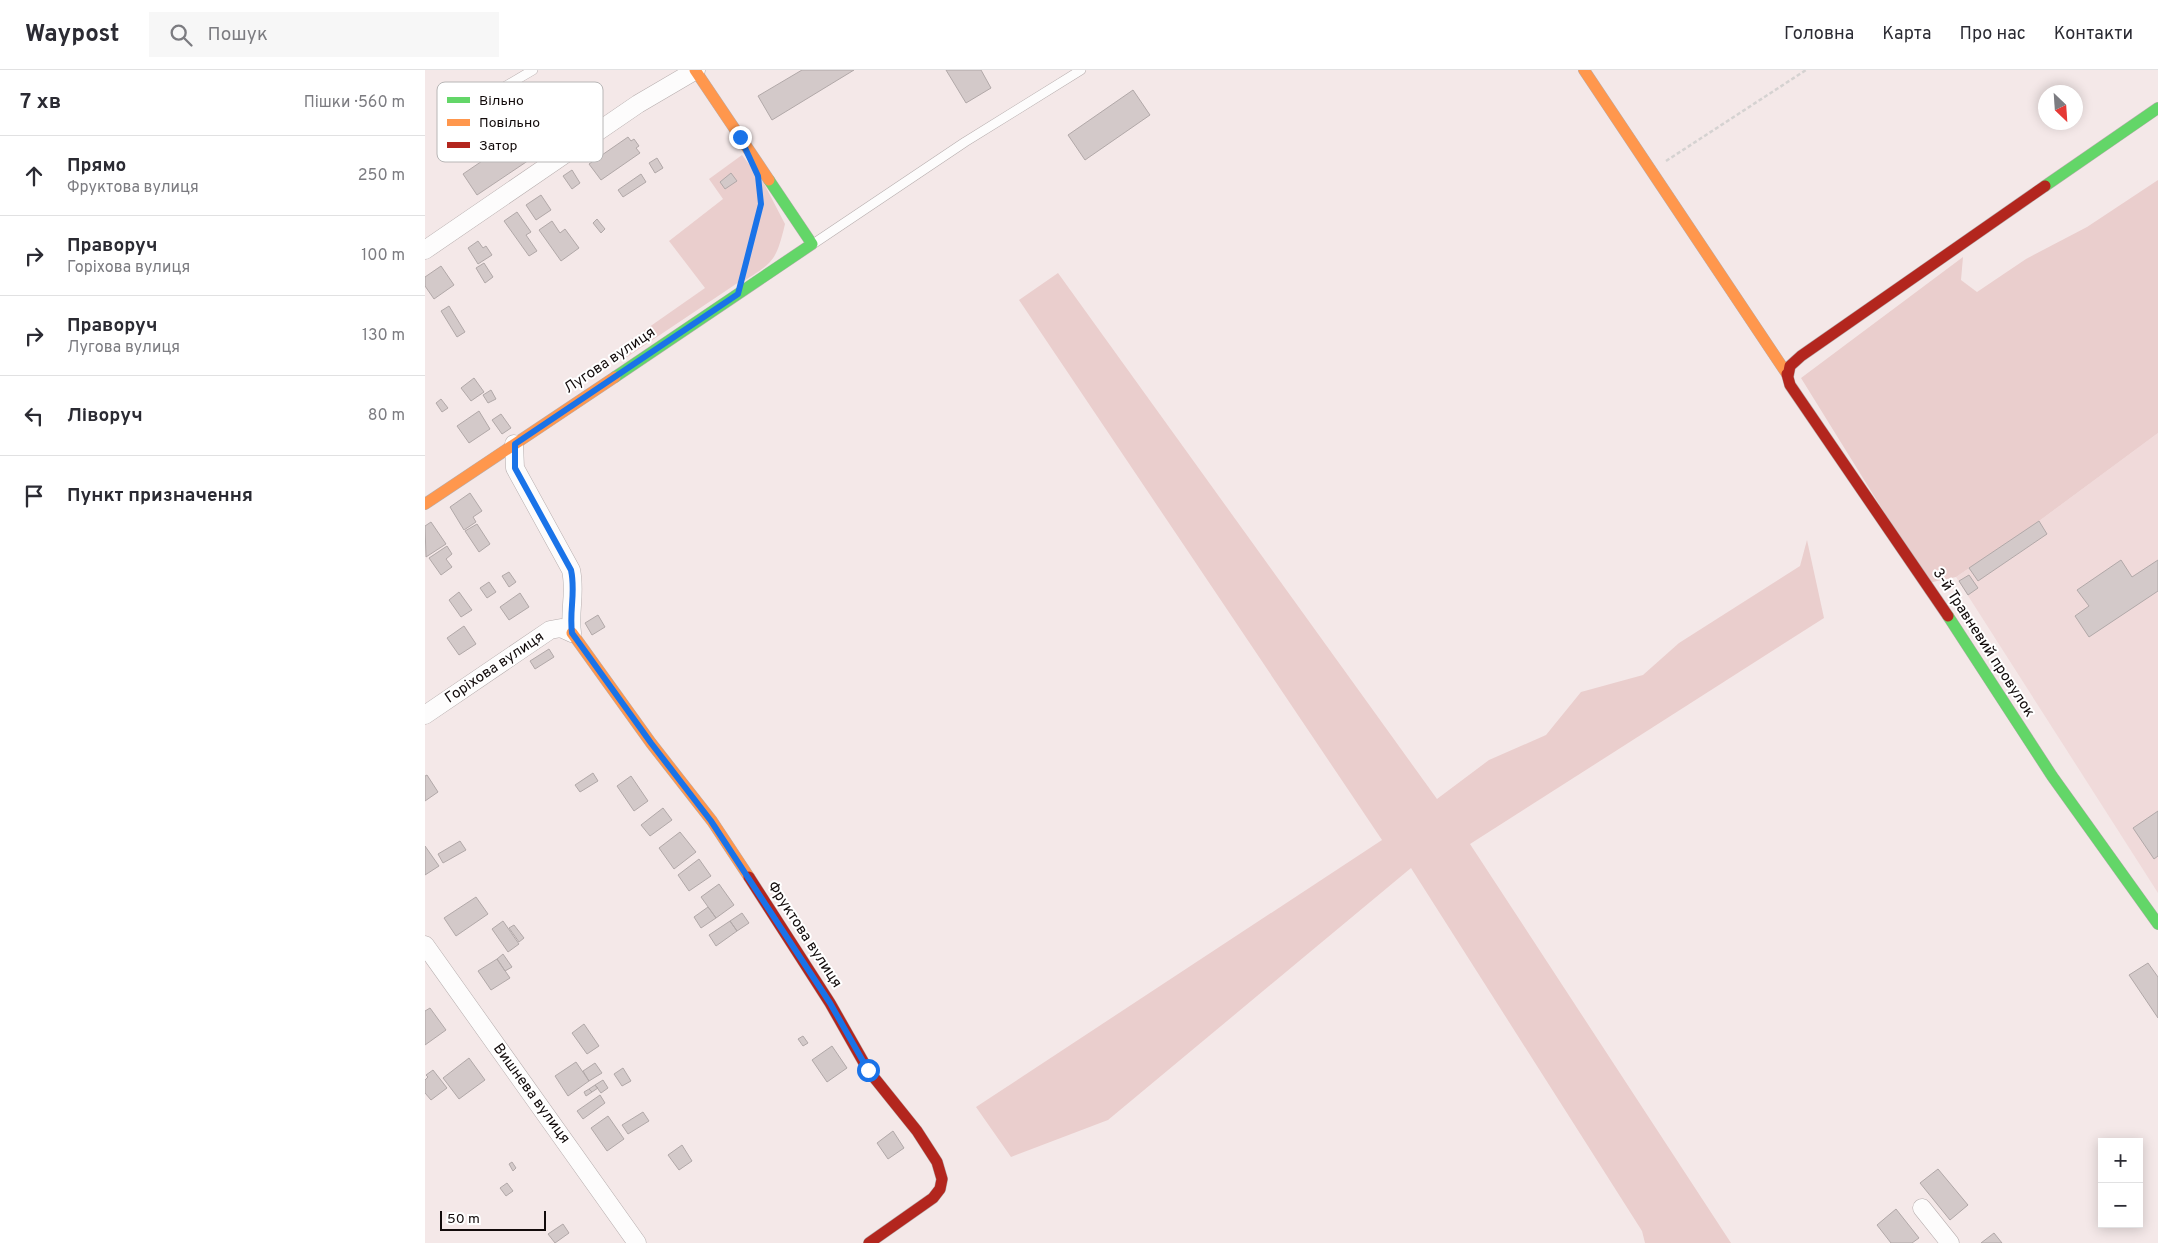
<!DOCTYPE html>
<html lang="uk">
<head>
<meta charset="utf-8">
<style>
  body { margin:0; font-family:Overpass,sans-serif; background:#f7f7f7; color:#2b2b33 }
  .controls { position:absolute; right:15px; bottom:15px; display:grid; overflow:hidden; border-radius:0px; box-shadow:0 2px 12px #0003 }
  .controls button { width:45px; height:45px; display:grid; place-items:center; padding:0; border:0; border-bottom:1px solid #e1e1e2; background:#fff; color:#2b2b33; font:25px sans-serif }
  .compass { position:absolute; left:1613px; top:15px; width:45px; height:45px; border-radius:50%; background:#fff; box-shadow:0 2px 12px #0003; rotate:155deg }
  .scale { position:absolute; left:15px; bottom:12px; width:106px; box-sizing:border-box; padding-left:5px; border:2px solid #120b0b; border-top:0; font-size:14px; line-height:18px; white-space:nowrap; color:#120b0b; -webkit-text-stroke:4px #fff; paint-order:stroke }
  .stop { position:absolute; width:15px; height:15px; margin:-11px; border:4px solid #1a73e8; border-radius:50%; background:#fff }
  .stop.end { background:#1a73e8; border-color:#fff; box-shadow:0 1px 5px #0008 }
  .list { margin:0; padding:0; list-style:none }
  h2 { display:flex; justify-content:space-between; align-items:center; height:65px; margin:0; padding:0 20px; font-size:21px }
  h2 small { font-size:16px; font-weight:400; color:#7c7c81 }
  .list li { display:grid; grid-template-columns:32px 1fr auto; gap:15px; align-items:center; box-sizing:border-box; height:80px; padding:0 20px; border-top:1px solid #e1e1e2 }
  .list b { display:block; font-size:19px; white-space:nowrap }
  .list p { margin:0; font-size:16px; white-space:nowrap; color:#7c7c81 }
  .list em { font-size:16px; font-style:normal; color:#7c7c81 }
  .icon { flex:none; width:28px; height:28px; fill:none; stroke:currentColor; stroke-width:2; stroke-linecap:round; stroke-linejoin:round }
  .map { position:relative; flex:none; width:1733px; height:1173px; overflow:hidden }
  header { display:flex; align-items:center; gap:30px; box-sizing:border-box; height:70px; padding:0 25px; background:#fff; border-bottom:1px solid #e1e1e2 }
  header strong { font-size:24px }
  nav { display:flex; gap:28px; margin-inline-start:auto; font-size:18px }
  .search { width:350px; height:45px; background:#f7f7f7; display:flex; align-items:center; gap:12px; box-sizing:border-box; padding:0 18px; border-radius:0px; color:#7c7c81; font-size:19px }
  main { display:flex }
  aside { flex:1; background:#fff }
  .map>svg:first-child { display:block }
  .built { fill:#f0dada }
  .green { fill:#eacecd }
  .building { fill:#d3c9c9; stroke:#b1a8a8 }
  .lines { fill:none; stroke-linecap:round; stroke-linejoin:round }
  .lane-casing { stroke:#b6adad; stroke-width:10 }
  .street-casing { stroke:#b6adad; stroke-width:19 }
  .fast-casing { stroke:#b6adad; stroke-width:12 }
  .slow-casing { stroke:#b6adad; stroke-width:12 }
  .jam-casing { stroke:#b6adad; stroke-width:12 }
  .path { stroke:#d5d2d1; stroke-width:2.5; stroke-dasharray:4 2.5; stroke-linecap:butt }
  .lane { stroke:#fdfcfc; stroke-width:9 }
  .street { stroke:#fdfcfc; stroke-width:18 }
  .fast { stroke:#63d668; stroke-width:11 }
  .slow { stroke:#ff974d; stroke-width:11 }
  .jam { stroke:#b3261e; stroke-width:11 }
  .route { stroke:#1a73e8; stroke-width:6 }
  .labels { text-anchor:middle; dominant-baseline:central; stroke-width:4; stroke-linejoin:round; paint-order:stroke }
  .street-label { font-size:15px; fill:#120b0b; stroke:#fff }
  .key { fill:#fff; stroke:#b8b6b6; stroke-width:1 }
  .key-label { font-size:14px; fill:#120b0b }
</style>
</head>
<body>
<header>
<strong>Waypost</strong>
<div class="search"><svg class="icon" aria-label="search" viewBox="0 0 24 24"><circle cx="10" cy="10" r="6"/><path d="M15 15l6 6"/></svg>Пошук</div>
<nav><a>Головна</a><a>Карта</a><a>Про нас</a><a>Контакти</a></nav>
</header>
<main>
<aside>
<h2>7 хв<small>Пішки · 560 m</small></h2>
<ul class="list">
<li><svg class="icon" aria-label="ahead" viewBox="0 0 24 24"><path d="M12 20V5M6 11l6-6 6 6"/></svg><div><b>Прямо</b><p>Фруктова вулиця</p></div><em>250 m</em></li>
<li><svg class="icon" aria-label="right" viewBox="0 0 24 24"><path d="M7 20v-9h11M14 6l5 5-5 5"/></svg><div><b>Праворуч</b><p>Горіхова вулиця</p></div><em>100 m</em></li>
<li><svg class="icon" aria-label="right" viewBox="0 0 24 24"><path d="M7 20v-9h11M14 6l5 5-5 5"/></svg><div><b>Праворуч</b><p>Лугова вулиця</p></div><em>130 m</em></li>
<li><svg class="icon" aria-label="left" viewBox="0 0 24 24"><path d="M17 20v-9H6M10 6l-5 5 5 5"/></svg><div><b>Ліворуч</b></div><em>80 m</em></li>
<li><svg class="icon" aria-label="arrive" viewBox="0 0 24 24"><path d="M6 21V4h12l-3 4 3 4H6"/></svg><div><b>Пункт призначення</b></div></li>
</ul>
</aside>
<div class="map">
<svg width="1733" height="1173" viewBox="0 0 1733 1173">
  <rect width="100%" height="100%" fill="#f4e8e8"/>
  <path class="built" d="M1733 363V823L1531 507 1614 451Z"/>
  <path class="green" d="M317 85 333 106 336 134 314 212 202 287 197 276 280 218 244 171 298 129 284 109Z
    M335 106 360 154C351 191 349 192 317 212L338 135Z
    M1733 110V363L1614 451 1531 507 1503 513 1376 308 1538 187 1536 210 1552 222 1601 189 1662 157Z
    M633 203 1012 729 1064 690 1121 665 1156 622 1218 605 1254 573 1375 496 1382 470 1399 548 1045 774 1306 1173H1220L1217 1161 986 798 683 1050 586 1087 551 1037 957 770 594 230Z"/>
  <path class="building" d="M377 0H429L347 50 333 26Z
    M521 0H556L566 18 541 33Z
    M708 20 725 45 660 90 643 65Z
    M107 57 122 78 52 125 38 104Z
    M203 67 206 71 209 69 214 76 211 78 215 83 176 110 164 94Z
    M232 88 238 98 230 103 224 93Z
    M147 100 155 113 147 119 138 106Z
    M306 103 312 111 300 119 295 112Z
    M216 104 221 112 198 127 193 120Z
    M116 125 126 140 111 150 101 135Z
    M92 142 106 162 101 165 112 181 104 186 79 151Z
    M172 149 180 159 176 163 168 153Z
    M127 151 135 163 140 159 154 178 136 191 114 160Z
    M53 171 58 178 61 176 67 185 53 194 43 178Z
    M59 193 68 207 60 213 51 198Z
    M16 196 29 215 9 229 0 216V207Z
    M24 236 40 262 32 267 16 241Z
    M49 308 59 322 46 331 36 318Z
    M66 320 71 329 63 333 58 325Z
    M16 329 23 338 17 342 11 333Z
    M54 341 65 359 44 373 32 356Z
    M76 344 86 358 77 364 67 350Z
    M45 423 57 441 48 447 51 452 39 460 25 437Z
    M1614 451 1622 464 1553 511 1544 498Z
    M6 452 21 474 1 487 0 456Z
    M52 454 65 474 54 482 40 461Z
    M22 476 27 484 21 489 27 497 16 505 4 488Z
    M1696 490 1707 507 1733 490V521L1664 567 1650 546 1664 536 1652 520Z
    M84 502 91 512 84 517 77 506Z
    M1544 505 1553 518 1543 525 1534 511Z
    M64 512 71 522 62 528 55 518Z
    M34 522 47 540 36 547 24 530Z
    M95 523 104 537 84 550 75 537Z
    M173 545 180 557 167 565 160 553Z
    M39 556 51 574 34 585 22 568Z
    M124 579 129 587 110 599 105 591Z
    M168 703 173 711 155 722 150 715Z
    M2 705 13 722 0 731V706Z
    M206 706 223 731 209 741 192 716Z
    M238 738 247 750 225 766 216 755Z
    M1733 741V786L1729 789 1708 758Z
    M255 762 271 782 249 799 234 778Z
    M35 771 41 780 18 793 13 784Z
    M0 776 14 796 0 805Z
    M274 789 286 806 264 821 253 805Z
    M294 814 309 835 291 848 276 827Z
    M51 827 63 844 31 866 19 848Z
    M283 837 291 848 276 858 269 847Z
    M317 843 324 853 312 861 305 851Z
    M78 851 94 874 83 882 67 859Z
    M305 851 312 861 291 876 284 865Z
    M89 855 99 868 94 872 84 858Z
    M78 884 87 897 80 901 72 889Z
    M72 889 85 908 66 920 53 901Z
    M1723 893 1733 907V948L1704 905Z
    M5 938 21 960 0 975V941Z
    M159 954 174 976 162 984 147 963Z
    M378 966 383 973 378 976 373 969Z
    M407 976 422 998 402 1012 387 990Z
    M44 988 60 1010 34 1029 18 1008Z
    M151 992 164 1011 143 1026 130 1006Z
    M170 993 177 1003 164 1011 158 1001Z
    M198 998 206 1011 197 1016 189 1004Z
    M8 1000 22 1018 6 1030 0 1023V1010L3 1007 1 1005Z
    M178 1010 183 1018 176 1023 170 1015Z
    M170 1015 173 1018 167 1022 164 1019Z
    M164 1019 167 1022 161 1026 159 1022Z
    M175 1025 180 1033 158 1049 152 1041Z
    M218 1042 224 1051 203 1064 197 1055Z
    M183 1046 199 1069 182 1081 166 1058Z
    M468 1061 479 1078 463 1089 452 1073Z
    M257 1075 267 1091 254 1100 243 1085Z
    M87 1092 91 1098 88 1101 84 1094Z
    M1513 1099 1543 1135 1525 1150 1495 1113Z
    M82 1113 88 1121 81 1126 75 1118Z
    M1471 1139 1494 1168 1487 1173H1466L1452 1155Z
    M138 1154 144 1163 130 1173 123 1164Z
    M1569 1163 1577 1173H1556Z"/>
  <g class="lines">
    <defs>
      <path id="lane" d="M57 30 108 0
        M388 174 540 72 656 0"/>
      <path id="street" d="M0 180 213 34 271 0
        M0 645 125 560 136 558 147 563C144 540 151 523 146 500L90 398 89 374
        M0 875 212 1173
        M1497 1138 1525 1173"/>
      <path id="fast" d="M1620 116 1733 38
        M190 307 387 174 344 110
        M1523 546 1627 706 1733 854"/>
      <path id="slow" d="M270 0 344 110
        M1159 0 1362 304
        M0 434 190 307
        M147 563 226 673 287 751 324 807"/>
      <path id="jam" d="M1362 304 1365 315 1523 546
        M1363 306 1365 296 1376 286 1620 116
        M324 807 405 933 443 1000 492 1061 512 1092 517 1109 515 1119 508 1128 444 1173"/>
    </defs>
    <use href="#lane" class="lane-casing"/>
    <use href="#street" class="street-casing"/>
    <use href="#fast" class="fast-casing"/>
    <use href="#slow" class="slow-casing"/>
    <use href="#jam" class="jam-casing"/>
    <path class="path" d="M1241 91 1381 0
      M320 197 336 132"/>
    <use href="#lane" class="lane"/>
    <use href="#street" class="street"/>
    <use href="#fast" class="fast"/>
    <use href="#slow" class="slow"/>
    <use href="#jam" class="jam"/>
  </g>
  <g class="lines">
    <path class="route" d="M315 67 333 106 336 134 313 224 90 374V398L146 500C151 523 144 540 147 563L226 673 286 751 405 933 443 1000"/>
  </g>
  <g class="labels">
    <g class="street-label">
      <text transform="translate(185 291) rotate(-34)">Лугова вулиця</text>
      <text transform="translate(1558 573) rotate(57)">3-й Травневий провулок</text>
      <text transform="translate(70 598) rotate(-34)">Горіхова вулиця</text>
      <text transform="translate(379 865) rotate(57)">Фруктова вулиця</text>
      <text transform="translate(106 1024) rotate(54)">Вишнева вулиця</text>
    </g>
  </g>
  <rect x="12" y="12" width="166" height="80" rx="8" class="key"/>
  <rect x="22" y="27" width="23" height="6" fill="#63d668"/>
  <rect x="22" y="49" width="23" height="7" fill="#ff974d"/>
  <rect x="22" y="72" width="23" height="6" fill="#b3261e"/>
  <g class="key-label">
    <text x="54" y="35">Вільно</text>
    <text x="54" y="57">Повільно</text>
    <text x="54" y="80">Затор</text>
  </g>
</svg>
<div class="controls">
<button>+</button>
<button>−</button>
</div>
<svg class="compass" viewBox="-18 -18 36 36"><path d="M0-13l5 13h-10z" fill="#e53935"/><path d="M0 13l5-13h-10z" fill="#7c7c81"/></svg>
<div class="scale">50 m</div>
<div class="stop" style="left:443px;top:1000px"></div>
<div class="stop end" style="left:315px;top:67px"></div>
</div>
</main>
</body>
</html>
